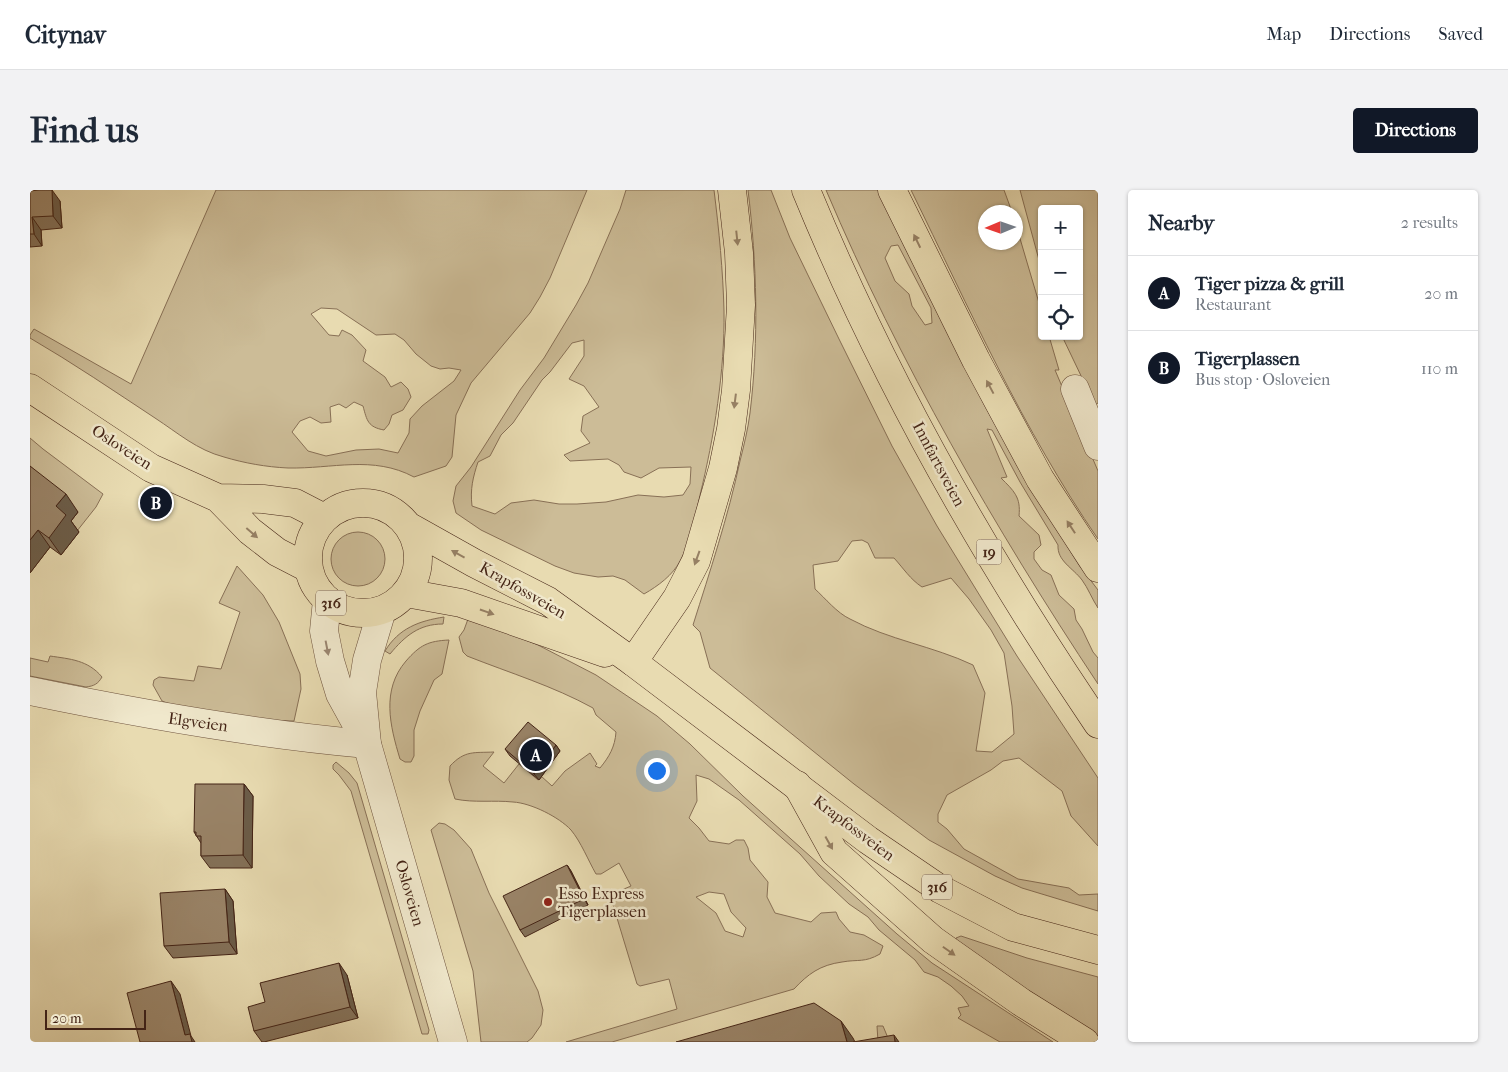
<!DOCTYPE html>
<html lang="en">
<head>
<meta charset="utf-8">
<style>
  body { margin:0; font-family:"IM FELL French Canon",serif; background:#f2f2f3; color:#1f2937 }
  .controls { position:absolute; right:15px; top:15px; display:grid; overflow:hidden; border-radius:5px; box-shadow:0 1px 4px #0004 }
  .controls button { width:45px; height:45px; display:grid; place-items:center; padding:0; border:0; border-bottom:1px solid #e0e1e3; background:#fff; color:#1f2937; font:25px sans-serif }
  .compass { position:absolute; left:948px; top:15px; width:45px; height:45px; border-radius:50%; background:#fff; box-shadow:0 1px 4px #0004; rotate:268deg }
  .scale { position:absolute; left:15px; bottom:12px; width:101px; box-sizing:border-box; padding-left:5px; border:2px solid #442416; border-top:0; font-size:14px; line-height:18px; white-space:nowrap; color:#442416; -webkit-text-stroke:4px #f0e8cc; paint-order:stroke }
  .you { position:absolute; left:626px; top:580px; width:18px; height:18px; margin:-12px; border:4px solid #fff; border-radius:50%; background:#1a73e8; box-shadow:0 0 0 8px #1a73e833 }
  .badge { display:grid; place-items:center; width:32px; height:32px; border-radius:50%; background:#111827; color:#fff; font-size:16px; font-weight:700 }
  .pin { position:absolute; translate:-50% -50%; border:2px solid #fff; box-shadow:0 1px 5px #0006 }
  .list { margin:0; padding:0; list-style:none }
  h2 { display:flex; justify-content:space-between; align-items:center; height:65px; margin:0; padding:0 20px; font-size:21px }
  h2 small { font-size:16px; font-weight:400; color:#747a83 }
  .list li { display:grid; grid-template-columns:32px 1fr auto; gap:15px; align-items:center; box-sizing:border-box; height:75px; padding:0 20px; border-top:1px solid #e0e1e3 }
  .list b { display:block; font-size:19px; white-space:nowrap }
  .list p { margin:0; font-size:16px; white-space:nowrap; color:#747a83 }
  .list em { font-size:16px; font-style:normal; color:#747a83 }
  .icon { flex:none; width:28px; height:28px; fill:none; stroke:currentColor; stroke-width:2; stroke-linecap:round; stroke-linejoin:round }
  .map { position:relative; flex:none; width:1068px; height:852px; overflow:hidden; border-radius:5px }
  header { display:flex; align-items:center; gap:30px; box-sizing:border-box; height:70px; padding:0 25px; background:#fff; border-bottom:1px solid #e0e1e3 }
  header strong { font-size:24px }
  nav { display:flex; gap:28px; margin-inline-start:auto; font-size:18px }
  .intro { display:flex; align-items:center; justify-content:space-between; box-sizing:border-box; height:120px; padding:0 30px }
  h1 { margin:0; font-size:35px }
  .button { padding:12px 22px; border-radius:5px; background:#111827; color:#fff; font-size:18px; font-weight:700 }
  main { display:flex; gap:30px; padding:0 30px }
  aside { flex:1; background:#fff; border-radius:5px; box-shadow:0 1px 4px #0004 }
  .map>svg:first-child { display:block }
  .green { fill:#ccbc97; stroke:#887056; fill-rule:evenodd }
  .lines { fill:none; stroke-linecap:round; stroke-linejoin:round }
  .minor-casing { stroke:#6d523d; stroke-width:29 }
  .tertiary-casing { stroke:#6d523d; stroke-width:29 }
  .primary-casing { stroke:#442416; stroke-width:29 }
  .trunk-casing { stroke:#442416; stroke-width:29 }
  .minor { stroke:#f0e8cc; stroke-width:28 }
  .tertiary { stroke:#f0e8cc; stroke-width:28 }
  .primary { stroke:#e8dbb1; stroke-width:28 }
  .trunk { stroke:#e8dbb1; stroke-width:28 }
  .wall { fill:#847159; stroke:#442416 }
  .shaded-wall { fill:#6b5c48; stroke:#442416 }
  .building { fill:#998367; stroke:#442416 }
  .oneway { fill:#968064 }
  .oneway2 { fill:#9a8671 }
  .poi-dot { fill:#8f2418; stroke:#f0e8cc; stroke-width:2 }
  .labels { text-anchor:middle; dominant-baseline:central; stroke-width:5; stroke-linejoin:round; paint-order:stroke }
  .shield { fill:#f0e8cc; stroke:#785f4d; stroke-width:1 }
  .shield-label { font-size:15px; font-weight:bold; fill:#442416 }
  .street-label { font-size:16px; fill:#442416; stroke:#f0e8cc }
  .poi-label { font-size:16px; fill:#442416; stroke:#f0e8cc; text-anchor:start }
</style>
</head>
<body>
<header>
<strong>Citynav</strong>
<nav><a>Map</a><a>Directions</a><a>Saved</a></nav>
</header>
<div class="intro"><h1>Find us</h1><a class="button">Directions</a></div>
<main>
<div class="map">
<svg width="1068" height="852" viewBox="0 0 1068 852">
  <rect width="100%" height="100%" fill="#e8dbb1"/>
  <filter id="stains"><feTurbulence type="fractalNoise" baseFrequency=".004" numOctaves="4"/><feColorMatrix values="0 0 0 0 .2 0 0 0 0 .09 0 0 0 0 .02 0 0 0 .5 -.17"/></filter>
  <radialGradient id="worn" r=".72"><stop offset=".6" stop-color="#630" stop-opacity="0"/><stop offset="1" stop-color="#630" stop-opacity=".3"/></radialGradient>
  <path class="green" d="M186 0H557L520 88 510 107 500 123 441 193 426 225 422 267 416 276 384 287C343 265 302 279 258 278 236 277 214 273 194 267 167 260 148 243 125 228 84 201 43 173 0 148V145L4 139 101 194ZM291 118 307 119 346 145 365 144 374 150 386 164 401 176 410 179 419 178 431 180 424 191 392 216 380 229 379 243 368 263 349 259 326 260 296 266 278 261 262 242 270 231 280 227 291 233 301 232 300 217 309 214 316 218 324 212 333 216C337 231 338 237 354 240L359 234 362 225 373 220 381 207 378 199 371 192 361 197 355 187 333 171 336 160 322 145 312 140 309 146 299 145 281 124Z
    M596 0H684C689 40 693 81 694 121 695 180 684 248 670 305 665 327 661 351 650 371 643 385 628 396 614 404L595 390 583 386 568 387 544 383 525 376 451 340 426 323 423 311 426 296 441 277 490 200 514 168 546 115 558 93 590 19ZM554 150V166L539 189 554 196 569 217 553 226 551 241 560 253 534 265 540 271 578 269 589 275 594 282 611 288 629 278 661 277 660 294 653 305 634 307 608 305 576 312 547 314H529L504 310 481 313 465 324 442 316C440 299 443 287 448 272L460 266 471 245 483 233 512 190 520 182 542 153Z
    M718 0H741L760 48 809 149 862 256 907 336 987 466 1068 588V656L1041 626 1032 601 989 568 973 571 961 580 917 605 908 624V632L917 639 934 659 988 689 1039 698 1049 705 1068 704V721L992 698 965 686 899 650 824 594 680 478 670 442 663 435C680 381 698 327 710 271 714 255 718 239 720 223 729 149 727 74 718 0ZM832 350 838 353 845 368H864C874 379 880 389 892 397L921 388 939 409 961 440 974 463 982 516 984 544 962 562 946 561 955 503 943 475C903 456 859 450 820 429 807 423 795 408 785 399L783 375 808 371 822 351Z
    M796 0H850L955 216 991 281 1049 375 1068 400V418C1062 409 1058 398 1052 390 1043 378 1027 371 1028 355L990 292 962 240 957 239 977 287 971 288C984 301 991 307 989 326L1009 345 1011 355 1004 362V369L1012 380 1021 385 1029 405 1044 419 1046 430 1052 439 1063 462 1068 468V494C964 337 870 174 796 0ZM868 55 901 118 902 133 895 135 882 116 879 104 865 91 855 68 861 56Z
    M881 0H974L982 22H956V52H986V35L1012 123V146H1019L1029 180H1025L1068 281V349C993 240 939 118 881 0Z
    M990 0H1068V213L1065 215 1032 146H1049V19H1012V81Z
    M0 248 13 259 73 304 66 317 47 341 38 334 48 322 0 284Z
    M301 369a27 27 0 1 1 54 0a27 27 0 1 1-54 0Z
    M207 376 233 405 249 432 270 484 271 499 264 531 228 530 140 514 132 511 123 495 124 490 129 487 164 491 168 476 191 479 210 422 189 413Z
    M414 427 413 434C389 434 375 446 360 464L355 461C369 438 389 431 414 427Z
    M438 429 464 437 508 455 566 485 627 526 660 554 713 606 867 744 902 773 1023 852H970L928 828 931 825 928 818 939 816 932 806 921 796 908 787 894 782 885 770 849 740 838 727 819 714 789 686 770 664 709 610 679 589 666 585 667 611 659 628 669 638 679 651 699 654 706 650H714L718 658 720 670 738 692 737 707 745 723 781 732 791 723 806 722 809 729 820 742 834 745 853 756 850 764C834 773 829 769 812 772 790 775 778 784 764 799L582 852H536L647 819 639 789 610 796 607 794 580 705 601 696 589 673 571 684H566C558 670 551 652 541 640 529 627 501 613 483 612 464 610 444 613 425 609L419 590 420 576C435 560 444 563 464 562L453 576 474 593 489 574 508 590 511 586 522 596 535 581 560 563 567 574 565 576 570 578C579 567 585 557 586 542L566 525 563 518C523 496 480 483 437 466L433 462 429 447 434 440ZM679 702 694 704 701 722 716 738 713 747 695 741 686 723 666 707Z
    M419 450 412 484 404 490 390 521 384 540V566L381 572H375L370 569C360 536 351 500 376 471 390 455 398 451 419 450Z
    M20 466C40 469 58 470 72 487 68 494 64 496 56 497L0 486V468L18 472Z
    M306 572 319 583 327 593 399 840 398 844H392L321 601 309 585 303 579V575Z
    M409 633 415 634 424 640 441 659 459 703 508 801 513 820 511 835 502 848 497 852H451L443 781 401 640Z
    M931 746 997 768 1068 787V850L927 754 926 748Z
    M847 836H853L858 848 848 852Z"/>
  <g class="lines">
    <defs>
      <path id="minor" d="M1045 199 1068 256
        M0 501C111 524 223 544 337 554"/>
      <path id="tertiary" d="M297 410 294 441 300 471 310 504 332 544
        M352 420 337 470 332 502 337 554 423 852"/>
      <path id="primary" d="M0 198 121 278 188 308 220 341 247 362 278 378
        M188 308 233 309 265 313 294 328
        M278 368a55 55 0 1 1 110 0a55 55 0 1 1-110 0Z
        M378 336 444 373 518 411 603 472 838 650 910 699 983 737 1068 760
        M376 403 431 413 575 463"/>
      <path id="trunk" d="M776 0C853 188 954 366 1068 534
        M862 0 946 170 1010 289 1068 378
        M603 472 647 408 666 371 693 278 701 239 706 200 711 115 709 63 702 0
        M767 595 804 662 903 750 991 812 1055 852"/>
    </defs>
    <use href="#minor" class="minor-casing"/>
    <use href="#tertiary" class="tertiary-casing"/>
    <use href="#primary" class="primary-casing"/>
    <use href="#trunk" class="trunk-casing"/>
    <use href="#minor" class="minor"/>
    <use href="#tertiary" class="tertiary"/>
    <use href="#primary" class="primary"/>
    <use href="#trunk" class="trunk"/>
  </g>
  <path class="wall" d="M0 1 30 11 32 38 11 40 12 56 0 57Z
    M0 276 48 322 41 331 49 342 31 365 20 357 0 383Z
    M526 555 530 561 509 590 480 566 475 559Z
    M214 594 223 606 222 678H180L171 666V653L164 642Z
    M537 675 541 681 558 715 495 747 490 740Z
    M195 699 203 711 207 764 143 768 134 756Z
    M317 785 328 828 234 852H232L224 841 235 812Z"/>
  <path class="shaded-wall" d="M22 0 30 11 32 38 23 26Z
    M2 27 11 40 12 56 4 44Z
    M36 304 48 322 41 331 49 342 31 365 19 348 26 316Z
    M8 340 20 357 0 383V350Z
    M526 555 530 561 509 590 504 584Z
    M214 594 223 606 222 678 213 665Z
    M537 675 541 681 558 715 554 709Z
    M195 699 203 711 207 764 199 752Z
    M309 773 317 785 328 828 320 817Z
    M141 791 150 804 161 846 165 852H160L155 845Z
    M811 831 823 848 825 852H817Z
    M864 845 869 852H865Z"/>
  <path class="building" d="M9 0H22L23 26 2 27 4 44H0V1Z
    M0 276 36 304 26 316 36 325 19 348 8 340 0 350Z
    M498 532 526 555 504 584 475 559Z
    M165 594H214L213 665 171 666V646H166V642H164Z
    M537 675 554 709 490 740 473 706Z
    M195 699 199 752 134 756 130 703Z
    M309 773 320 817 224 841 218 817 235 812 230 793Z
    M141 791 155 845 160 844 162 852H110L97 803Z
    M784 813 811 831 817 852H646Z
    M864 845 865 852H823Z"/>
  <defs><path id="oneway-solid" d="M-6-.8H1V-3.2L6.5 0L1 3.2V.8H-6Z" transform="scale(1.25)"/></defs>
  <g class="oneway">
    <use href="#oneway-solid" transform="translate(707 48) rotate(84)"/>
    <use href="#oneway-solid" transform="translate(887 51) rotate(-116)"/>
    <use href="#oneway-solid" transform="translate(960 197) rotate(-118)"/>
    <use href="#oneway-solid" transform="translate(705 211) rotate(97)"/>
    <use href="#oneway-solid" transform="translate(1041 337) rotate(-123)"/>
    <use href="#oneway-solid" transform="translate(222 343) rotate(41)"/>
    <use href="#oneway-solid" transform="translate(428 364) rotate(-151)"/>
    <use href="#oneway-solid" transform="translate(667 368) rotate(110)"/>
    <use href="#oneway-solid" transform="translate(457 422) rotate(19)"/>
    <use href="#oneway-solid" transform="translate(799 653) rotate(61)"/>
    <use href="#oneway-solid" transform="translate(919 761) rotate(35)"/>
  </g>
  <use class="oneway2" href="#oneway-solid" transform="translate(297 458) rotate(79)"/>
  <circle class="poi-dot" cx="518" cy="712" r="5"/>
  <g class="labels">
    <g class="shield">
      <rect x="946.5" y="349.5" width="25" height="25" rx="4"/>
      <rect x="286" y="400.5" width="30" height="25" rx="4"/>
      <rect x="892" y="684.5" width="30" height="25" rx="4"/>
    </g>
    <g class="shield-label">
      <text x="959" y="362">19</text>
      <text x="301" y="413">316</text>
      <text x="907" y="697">316</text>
    </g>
    <g class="street-label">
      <text transform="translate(92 257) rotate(33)">Osloveien</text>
      <text transform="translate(909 274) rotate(62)">Innfartsveien</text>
      <text transform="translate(493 400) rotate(30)">Krapfossveien</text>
      <text transform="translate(168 532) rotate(8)">Elgveien</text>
      <text transform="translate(824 638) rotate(37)">Krapfossveien</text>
      <text transform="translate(380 703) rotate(74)">Osloveien</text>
    </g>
    <g class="poi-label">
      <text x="528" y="703">Esso Express<tspan x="528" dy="18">Tigerplassen</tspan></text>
    </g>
  </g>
  <rect width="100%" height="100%" filter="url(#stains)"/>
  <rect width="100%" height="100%" fill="url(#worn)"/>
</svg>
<div class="controls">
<button>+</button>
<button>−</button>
<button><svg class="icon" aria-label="locate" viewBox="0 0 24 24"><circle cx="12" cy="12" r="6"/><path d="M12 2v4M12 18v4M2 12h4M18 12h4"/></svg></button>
</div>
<svg class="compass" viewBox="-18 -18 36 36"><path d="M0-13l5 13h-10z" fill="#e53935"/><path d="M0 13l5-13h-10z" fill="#747a83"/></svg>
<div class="scale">20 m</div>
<div class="you"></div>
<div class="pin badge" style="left:506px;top:565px">A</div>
<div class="pin badge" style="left:126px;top:313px">B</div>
</div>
<aside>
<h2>Nearby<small>2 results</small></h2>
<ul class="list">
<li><span class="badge">A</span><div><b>Tiger pizza &amp; grill</b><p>Restaurant</p></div><em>20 m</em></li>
<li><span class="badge">B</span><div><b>Tigerplassen</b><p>Bus stop · Osloveien</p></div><em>110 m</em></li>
</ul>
</aside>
</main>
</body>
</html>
